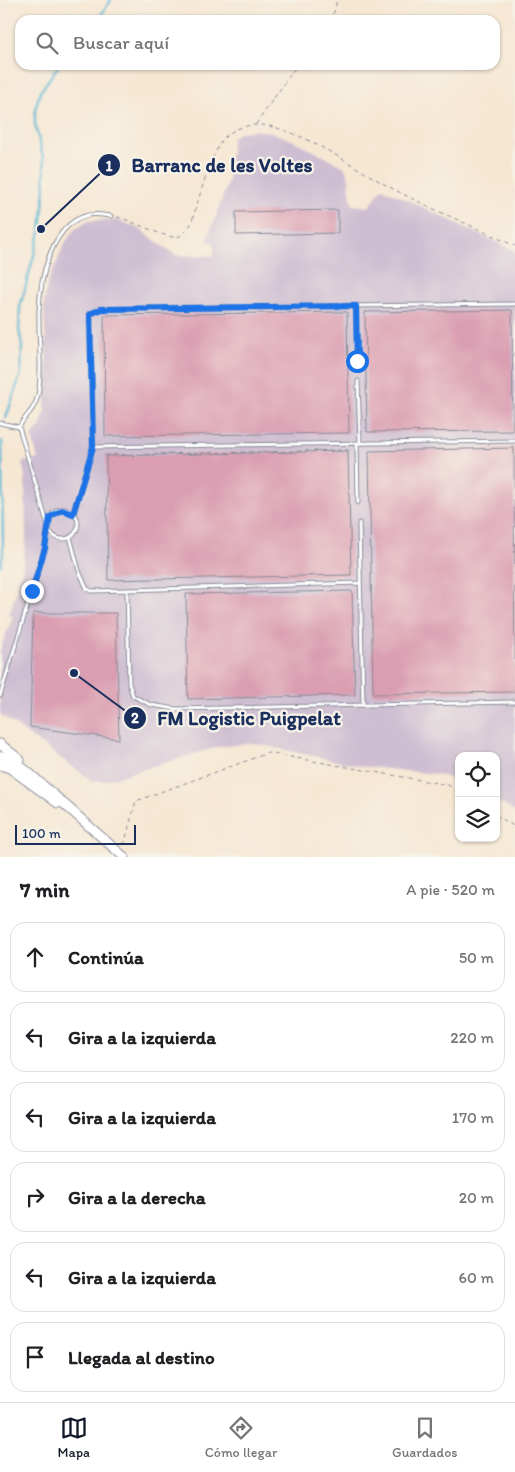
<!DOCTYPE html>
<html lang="es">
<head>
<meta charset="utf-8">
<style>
  body { margin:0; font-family:Itim,sans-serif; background:#f2f2f2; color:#202124 }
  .controls { position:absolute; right:15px; bottom:15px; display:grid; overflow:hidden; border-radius:10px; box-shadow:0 1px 4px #0004 }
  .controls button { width:45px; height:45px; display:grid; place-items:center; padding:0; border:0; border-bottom:1px solid #e0e0e0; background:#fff; color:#202124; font:25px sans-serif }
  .scale { position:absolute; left:15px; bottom:12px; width:121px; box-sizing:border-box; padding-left:5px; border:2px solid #1b2f5e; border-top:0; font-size:14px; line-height:18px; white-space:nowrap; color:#1b2f5e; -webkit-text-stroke:4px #f7f3e8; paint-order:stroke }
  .stop { position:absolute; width:15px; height:15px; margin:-11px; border:4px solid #1a73e8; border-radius:50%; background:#fff }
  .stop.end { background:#1a73e8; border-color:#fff; box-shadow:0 1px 5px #0008 }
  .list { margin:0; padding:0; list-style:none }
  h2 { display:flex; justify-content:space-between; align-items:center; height:65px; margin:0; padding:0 20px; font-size:21px }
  h2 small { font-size:16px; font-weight:400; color:#757577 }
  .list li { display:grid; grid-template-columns:32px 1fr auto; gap:15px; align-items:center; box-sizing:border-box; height:70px; margin:0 10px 10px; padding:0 10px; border:1px solid #e0e0e0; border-radius:15px }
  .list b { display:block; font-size:19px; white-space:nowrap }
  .list em { font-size:16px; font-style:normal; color:#757577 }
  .icon { flex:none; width:28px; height:28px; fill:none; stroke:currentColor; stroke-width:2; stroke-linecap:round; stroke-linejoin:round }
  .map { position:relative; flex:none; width:515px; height:857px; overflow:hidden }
  .search { position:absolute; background:#fff; box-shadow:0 1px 4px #0004; left:15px; right:15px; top:15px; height:55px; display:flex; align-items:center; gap:12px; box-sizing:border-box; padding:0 18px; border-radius:15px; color:#757577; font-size:19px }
  .sheet { height:545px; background:#fff }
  nav { display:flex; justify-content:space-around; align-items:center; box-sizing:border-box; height:70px; border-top:1px solid #e0e0e0; background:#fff; font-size:14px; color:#757577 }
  nav a { display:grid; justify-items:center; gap:2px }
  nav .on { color:#111827 }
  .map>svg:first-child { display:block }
  .industrial { fill:#cebed1 }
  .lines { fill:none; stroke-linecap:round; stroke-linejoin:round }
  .stream { stroke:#55b5d4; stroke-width:2.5 }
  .building { fill:#da9db1 }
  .lane-casing { stroke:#888b98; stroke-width:5 }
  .secondary-casing { stroke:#888b98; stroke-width:11 }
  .path { stroke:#888b98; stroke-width:1; stroke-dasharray:4 4; stroke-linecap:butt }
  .lane { stroke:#fff; stroke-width:3 }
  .secondary { stroke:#fff; stroke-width:9 }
  .route { stroke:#1a73e8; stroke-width:6 }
  .leader { fill:none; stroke:#1b2f5e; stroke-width:2 }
  .callout-dot { fill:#1b2f5e; stroke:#f7f3e8; stroke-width:2 }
  .mark-label { font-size:15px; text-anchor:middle; font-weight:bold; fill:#fff }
  .callout-label { font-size:20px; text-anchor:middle; font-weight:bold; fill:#1b2f5e; stroke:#f7f3e8; stroke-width:4.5; stroke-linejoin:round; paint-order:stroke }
</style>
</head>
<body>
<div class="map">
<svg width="515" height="857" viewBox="0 0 515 857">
  <rect width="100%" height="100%" fill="#f7f3e8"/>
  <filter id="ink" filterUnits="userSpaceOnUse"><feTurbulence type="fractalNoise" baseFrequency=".02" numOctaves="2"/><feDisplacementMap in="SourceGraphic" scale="10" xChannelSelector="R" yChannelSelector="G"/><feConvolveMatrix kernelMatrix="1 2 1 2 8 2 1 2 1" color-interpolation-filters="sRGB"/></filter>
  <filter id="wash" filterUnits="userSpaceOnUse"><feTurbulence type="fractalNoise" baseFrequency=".0096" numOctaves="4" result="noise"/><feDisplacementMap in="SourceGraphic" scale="20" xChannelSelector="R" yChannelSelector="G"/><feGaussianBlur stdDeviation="1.12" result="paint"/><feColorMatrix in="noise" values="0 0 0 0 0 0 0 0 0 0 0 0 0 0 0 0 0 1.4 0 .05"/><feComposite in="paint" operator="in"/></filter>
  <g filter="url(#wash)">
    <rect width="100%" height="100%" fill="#f6e7d3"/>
    <path class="industrial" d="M254 130 271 132 292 140 343 166 348 173 352 205 369 207 382 188 515 251V812L496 800V756H459V781L435 774 360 766 253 743 218 747 104 781H92L0 714V650L13 616 9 615 22 571 26 540 25 477 22 462 38 459 32 437 41 425 45 412 47 377 44 303 47 284 54 268 65 243 74 230 88 221 104 220H117L138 228 175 255 214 256V243L207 241 228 182 232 137 241 132Z"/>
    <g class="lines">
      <path class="stream" d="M98 20 111 0
        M6 418 21 373 22 345 19 330 20 307 41 229 45 188 44 161 35 125V110L40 92 59 65
        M0 566 3 555 2 441"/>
    </g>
    <g id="blocks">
      <path class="building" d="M338 210V233L236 235V212Z
        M512 310 513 431 367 432 365 312Z
        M347 312 349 433 105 436 104 315Z
        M514 448 515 692 373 694 369 451Z
        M348 451 351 575 108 580 106 456Z
        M352 591 355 695 188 699 186 594Z
        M33 613H116L119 739 30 727Z"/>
    </g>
  </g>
  <g filter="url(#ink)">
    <use href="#blocks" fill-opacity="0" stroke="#888b98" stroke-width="1"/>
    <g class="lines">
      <defs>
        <path id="lane" d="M356 306 357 361
          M358 381 360 443
          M0 423 19 427
          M357 443 358 503
          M93 447 515 441
          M48 524a15 15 0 1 1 30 0a15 15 0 1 1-30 0Z
          M73 514 93 447 90 314 101 309 515 304
          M359 523 363 705
          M70 537 79 571 87 589 92 591 360 583
          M127 590 129 684 133 696 151 705 176 709 515 702
          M0 696 45 548 48 526 19 427C26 414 34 412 38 395 43 375 38 333 39 311 40 280 50 227 85 216 93 213 102 215 111 216"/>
        <path id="secondary" d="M0 744 20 760
          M0 756 14 761 28 772 124 857
          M0 765 10 768 58 803"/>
      </defs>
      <use href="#lane" class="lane-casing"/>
      <use href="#secondary" class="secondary-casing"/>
      <path class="path" d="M328 20 334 12 337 0
        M256 124 297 65
        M117 217C132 220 166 239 177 237 184 235 188 229 191 224 198 203 211 150 226 136 237 126 254 123 269 126 312 135 361 173 401 193 438 212 477 228 515 246
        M105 455 352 450
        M496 815 515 827
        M124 845 136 801 268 753 448 785 459 792"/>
      <use href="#lane" class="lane"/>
      <use href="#secondary" class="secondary"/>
    </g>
  </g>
  <g class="lines" filter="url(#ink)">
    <path class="route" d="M32 591 45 548 50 517 62 510 73 514 93 447 90 314 101 309 356 306 357 361"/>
  </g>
  <path class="leader" d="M41 229L109 165M74 673L135 718"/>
  <g class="callout-dot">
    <circle cx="41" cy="229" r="5"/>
    <circle cx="74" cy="673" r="5"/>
    <circle cx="109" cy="165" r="12"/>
    <circle cx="135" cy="718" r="12"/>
  </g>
  <g class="mark-label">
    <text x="109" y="171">1</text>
    <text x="135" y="723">2</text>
  </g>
  <g class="callout-label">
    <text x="222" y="172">Barranc de les Voltes</text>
    <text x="249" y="725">FM Logistic Puigpelat</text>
  </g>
</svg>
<div class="controls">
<button><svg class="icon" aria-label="locate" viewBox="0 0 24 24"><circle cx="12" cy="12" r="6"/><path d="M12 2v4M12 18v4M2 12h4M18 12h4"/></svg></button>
<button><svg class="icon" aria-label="layers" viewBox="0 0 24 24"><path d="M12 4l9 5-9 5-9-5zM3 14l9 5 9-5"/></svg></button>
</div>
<div class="scale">100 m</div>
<div class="stop" style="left:357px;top:361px"></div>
<div class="stop end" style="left:32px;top:591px"></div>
<div class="search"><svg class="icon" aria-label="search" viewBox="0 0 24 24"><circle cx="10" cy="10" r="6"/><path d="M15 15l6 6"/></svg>Buscar aquí</div>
</div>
<section class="sheet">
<h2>7 min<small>A pie · 520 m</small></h2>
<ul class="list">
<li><svg class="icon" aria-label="ahead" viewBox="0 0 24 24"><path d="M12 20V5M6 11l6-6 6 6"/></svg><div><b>Continúa</b></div><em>50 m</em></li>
<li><svg class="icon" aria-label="left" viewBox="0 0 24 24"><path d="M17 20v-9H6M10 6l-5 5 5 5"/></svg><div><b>Gira a la izquierda</b></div><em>220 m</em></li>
<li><svg class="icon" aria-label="left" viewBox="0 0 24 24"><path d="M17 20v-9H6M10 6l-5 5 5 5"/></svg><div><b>Gira a la izquierda</b></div><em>170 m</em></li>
<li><svg class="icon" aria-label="right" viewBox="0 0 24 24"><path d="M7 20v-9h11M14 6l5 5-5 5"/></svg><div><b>Gira a la derecha</b></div><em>20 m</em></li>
<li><svg class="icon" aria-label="left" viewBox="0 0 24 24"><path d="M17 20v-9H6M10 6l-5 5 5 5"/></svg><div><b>Gira a la izquierda</b></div><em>60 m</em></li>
<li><svg class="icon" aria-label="arrive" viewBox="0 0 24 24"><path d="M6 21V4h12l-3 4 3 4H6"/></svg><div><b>Llegada al destino</b></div></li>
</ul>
</section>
<nav>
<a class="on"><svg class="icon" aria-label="map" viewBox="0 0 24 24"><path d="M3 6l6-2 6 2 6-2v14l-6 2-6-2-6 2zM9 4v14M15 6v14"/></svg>Mapa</a>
<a><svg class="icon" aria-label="directions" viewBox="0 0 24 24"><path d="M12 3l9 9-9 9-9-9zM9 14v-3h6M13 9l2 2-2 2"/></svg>Cómo llegar</a>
<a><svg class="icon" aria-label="saved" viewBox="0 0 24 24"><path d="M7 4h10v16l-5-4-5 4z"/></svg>Guardados</a>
</nav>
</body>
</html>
